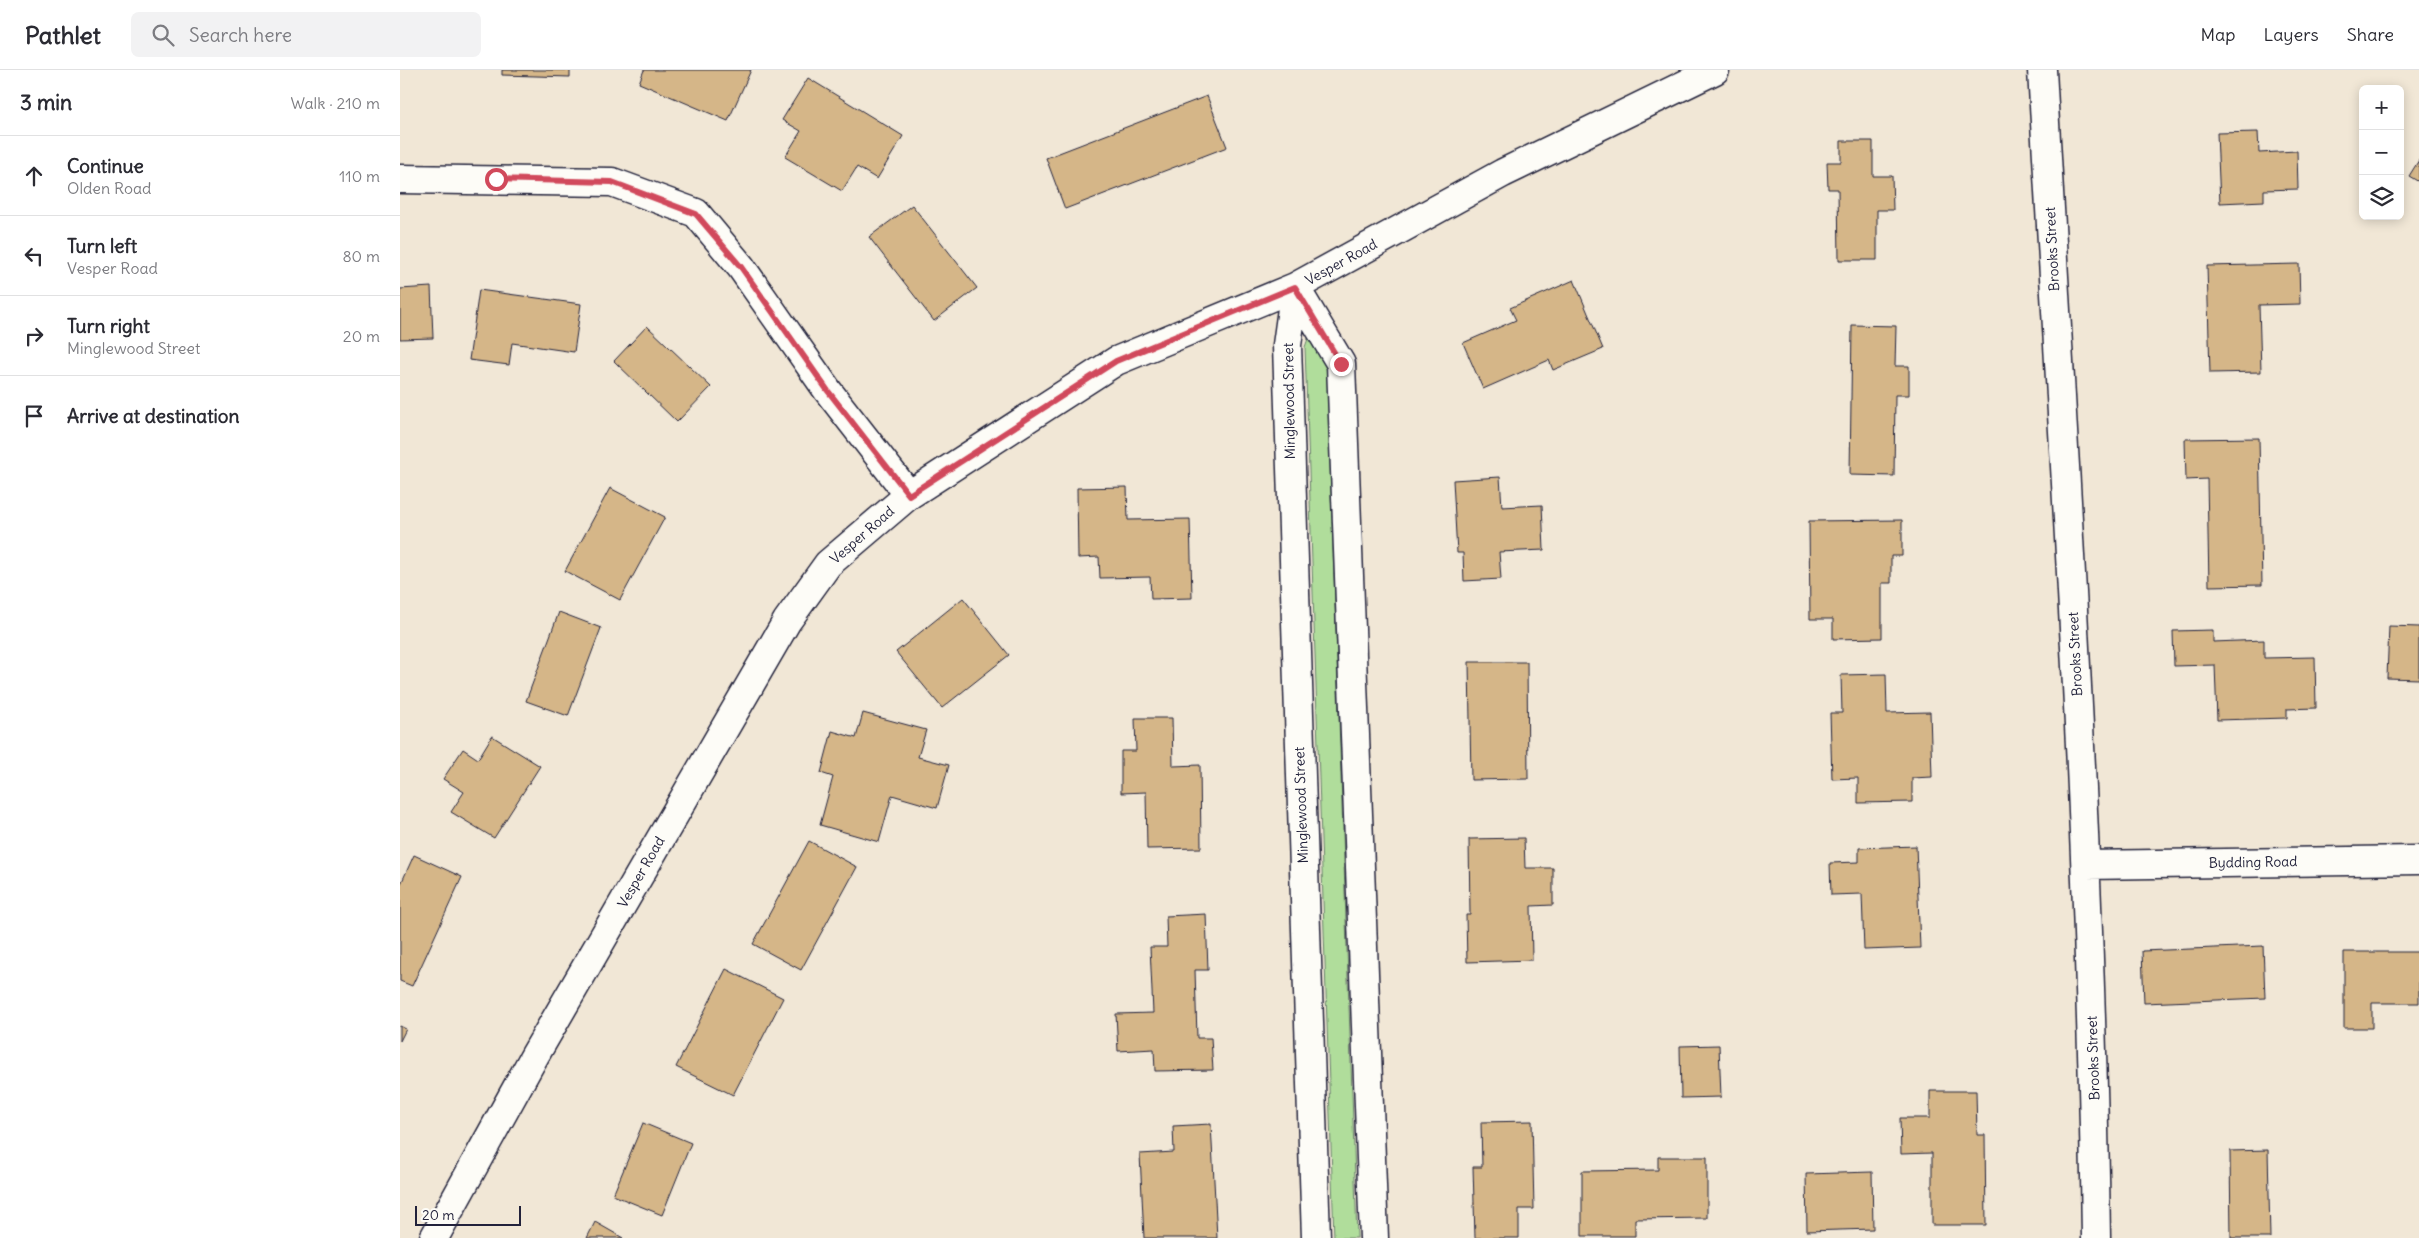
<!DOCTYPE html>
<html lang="en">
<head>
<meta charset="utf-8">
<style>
  body { margin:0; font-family:Delius,sans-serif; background:#f2f2f3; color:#2b2b33 }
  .controls { position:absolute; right:15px; top:15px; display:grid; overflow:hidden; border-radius:8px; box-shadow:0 2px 12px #0003 }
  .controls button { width:45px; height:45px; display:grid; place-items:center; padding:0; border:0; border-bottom:1px solid #e1e1e2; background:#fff; color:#2b2b33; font:25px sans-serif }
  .scale { position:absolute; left:15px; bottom:12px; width:106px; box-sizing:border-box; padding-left:5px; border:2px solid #22223b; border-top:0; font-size:14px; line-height:18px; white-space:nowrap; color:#22223b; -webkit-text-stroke:4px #fdfcf7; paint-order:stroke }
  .stop { position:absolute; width:15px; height:15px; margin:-11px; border:4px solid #d1495b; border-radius:50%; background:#fff }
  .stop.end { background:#d1495b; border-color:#fff; box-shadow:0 1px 5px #0008 }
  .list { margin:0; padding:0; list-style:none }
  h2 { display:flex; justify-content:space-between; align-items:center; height:65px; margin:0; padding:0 20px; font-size:21px }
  h2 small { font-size:16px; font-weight:400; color:#7c7c81 }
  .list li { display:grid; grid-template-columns:32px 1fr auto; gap:15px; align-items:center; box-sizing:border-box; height:80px; padding:0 20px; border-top:1px solid #e1e1e2 }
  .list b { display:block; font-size:19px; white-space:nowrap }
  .list p { margin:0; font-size:16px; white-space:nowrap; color:#7c7c81 }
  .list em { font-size:16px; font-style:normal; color:#7c7c81 }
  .icon { flex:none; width:28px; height:28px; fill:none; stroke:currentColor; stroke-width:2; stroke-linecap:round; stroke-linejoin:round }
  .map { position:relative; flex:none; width:2019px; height:1168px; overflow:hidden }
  header { display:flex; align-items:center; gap:30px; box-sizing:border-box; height:70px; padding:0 25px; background:#fff; border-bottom:1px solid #e1e1e2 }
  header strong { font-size:24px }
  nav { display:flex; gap:28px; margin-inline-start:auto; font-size:18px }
  .search { width:350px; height:45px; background:#f2f2f3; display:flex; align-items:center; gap:12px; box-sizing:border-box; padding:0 18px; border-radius:8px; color:#7c7c81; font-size:19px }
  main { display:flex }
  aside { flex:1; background:#fff }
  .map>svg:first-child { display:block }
  .green { fill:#b0dd9b; stroke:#69806b }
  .building { fill:#d5b688; stroke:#22223b }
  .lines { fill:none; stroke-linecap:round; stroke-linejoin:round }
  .minor-casing { stroke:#22223b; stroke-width:31 }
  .minor { stroke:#fdfcf7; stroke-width:28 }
  .route { stroke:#d1495b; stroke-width:6 }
  .labels { text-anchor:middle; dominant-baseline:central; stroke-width:4; stroke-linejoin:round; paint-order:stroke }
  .street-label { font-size:14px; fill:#22223b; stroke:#fdfcf7 }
</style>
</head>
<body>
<header>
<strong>Pathlet</strong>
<div class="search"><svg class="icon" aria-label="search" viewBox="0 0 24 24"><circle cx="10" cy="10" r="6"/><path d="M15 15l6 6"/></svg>Search here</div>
<nav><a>Map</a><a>Layers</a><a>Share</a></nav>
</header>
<main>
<aside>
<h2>3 min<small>Walk · 210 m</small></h2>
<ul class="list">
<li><svg class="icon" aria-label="ahead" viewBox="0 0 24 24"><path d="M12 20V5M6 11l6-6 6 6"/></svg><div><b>Continue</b><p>Olden Road</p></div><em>110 m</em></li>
<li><svg class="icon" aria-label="left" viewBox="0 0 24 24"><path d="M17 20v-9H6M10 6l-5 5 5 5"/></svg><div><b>Turn left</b><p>Vesper Road</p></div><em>80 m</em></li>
<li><svg class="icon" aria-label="right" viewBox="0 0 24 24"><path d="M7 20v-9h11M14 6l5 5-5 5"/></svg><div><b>Turn right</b><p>Minglewood Street</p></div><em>20 m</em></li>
<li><svg class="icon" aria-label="arrive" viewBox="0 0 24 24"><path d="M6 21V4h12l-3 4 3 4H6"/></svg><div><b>Arrive at destination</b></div></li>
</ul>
</aside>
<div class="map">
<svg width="2019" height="1168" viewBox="0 0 2019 1168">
  <rect width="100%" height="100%" fill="#f1e7d6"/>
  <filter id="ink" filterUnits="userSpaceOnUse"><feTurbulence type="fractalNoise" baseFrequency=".02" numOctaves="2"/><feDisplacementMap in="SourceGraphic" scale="10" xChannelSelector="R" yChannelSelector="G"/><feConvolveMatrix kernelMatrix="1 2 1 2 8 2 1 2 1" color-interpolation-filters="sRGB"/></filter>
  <g filter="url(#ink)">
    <path class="green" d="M909 266 926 275 957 1168H934L905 277Z"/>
    <path class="building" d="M102 0H170V7L102 5Z
      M244 0H351L328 51 239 13Z
      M408 8 503 66 477 109 457 97 442 121 385 87 401 61 382 50Z
      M807 26 827 77 665 139 646 88Z
      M1858 62 1859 83 1897 81 1898 119 1864 120V131L1820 133 1817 63Z
      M1441 71H1473V106H1492L1493 140H1477V190H1439L1438 119H1428L1427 92H1441Z
      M2019 90V112L2009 106Z
      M512 135 577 218 534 251 469 167Z
      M1899 194 1900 234 1859 235 1861 302 1810 303 1807 196Z
      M1174 210 1203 279 1153 300 1149 290 1083 319 1063 273 1116 250 1110 238Z
      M31 217 33 268 0 269V219Z
      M79 220 181 234 174 282 112 273 109 295 69 290Z
      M1452 255 1496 256 1495 296H1509V325H1495L1494 406 1450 405Z
      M247 256 311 317 277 352 214 291Z
      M1859 368 1862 515 1809 516 1807 409 1786 410 1785 369Z
      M1100 407 1102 437 1142 435 1144 480 1099 482 1101 509 1064 511 1063 483H1057L1053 410Z
      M727 417 728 450 790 449 792 528 751 529 750 507 700 508 699 487 678 488 677 418Z
      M210 418 265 447 220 530 165 501Z
      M1502 450V486H1491V513H1482V568L1433 569V549H1410L1409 451Z
      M563 528 609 585 542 638 496 582Z
      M159 542 201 558 168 646 126 631Z
      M1989 556 2019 557V609L1987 608Z
      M1813 560V572L1864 570V588L1915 587 1916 638 1887 639V648L1817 650 1815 595 1774 596 1773 561Z
      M1069 592H1127L1128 709 1071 710Z
      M1486 604 1487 643 1530 642 1532 707 1512 708V732L1458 733V708L1432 709 1430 643H1442L1441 605Z
      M463 643 526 660 518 687 549 695 537 738 492 725 479 772 420 755 433 707 421 703 432 661 456 668Z
      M735 648H772L773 696 800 695 801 778 747 779 746 722 721 723V681H736Z
      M92 666 140 696 94 768 51 742 64 722 43 709 63 679 78 689Z
      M1124 768 1125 798H1153V835L1131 836 1132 890 1067 892 1066 845H1070L1069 769Z
      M409 771 457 797 401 900 353 874Z
      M1516 776 1520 878 1464 880 1462 824 1431 825 1430 793 1459 792V778Z
      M14 785 62 807 12 916 0 911V816Z
      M806 844 808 900H795L797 968H811L813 1000 755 1001 754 979 718 981 716 944 753 943 750 877H767L766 846Z
      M1863 876 1865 928 1744 933 1742 881Z
      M1944 882H2019V933H1972V958H1944Z
      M326 899 383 928 333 1025 276 997Z
      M0 956 6 959 0 971Z
      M1319 975 1321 1027 1281 1028 1280 976Z
      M1530 1021H1576L1577 1065H1585L1586 1155H1532V1083L1501 1084 1500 1048H1530Z
      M1132 1051 1134 1139H1119V1168H1075L1073 1097H1082L1081 1052Z
      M243 1053 291 1073 262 1145 213 1125Z
      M811 1054 817 1168H744L740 1084 774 1082 773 1056Z
      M1868 1080 1870 1168H1831L1830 1081Z
      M1258 1087H1307V1148L1235 1149V1166H1182V1101L1258 1100Z
      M1472 1102 1473 1159 1407 1161 1406 1104Z
      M195 1152 223 1168H187Z"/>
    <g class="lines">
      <defs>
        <path id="minor" d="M1642 0C1664 389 1691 778 1696 1168
          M0 109 212 112 296 143 341 197 428 321 509 425
          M895 217 941 294 974 1168
          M895 217 887 275 916 1168
          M1686 795 2019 790
          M34 1168 135 985 387 551 428 494 509 425 716 291 895 217 1103 103 1315 0"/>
      </defs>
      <use href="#minor" class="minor-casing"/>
      <use href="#minor" class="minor"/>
    </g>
  </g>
  <g class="lines" filter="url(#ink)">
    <path class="route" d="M96 109 212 112 296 144 341 197 428 321 509 425 716 291 895 217 941 294"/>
  </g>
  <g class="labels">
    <g class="street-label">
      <text transform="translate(1652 179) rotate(-93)">Brooks Street</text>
      <text transform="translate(941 192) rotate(-29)">Vesper Road</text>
      <text transform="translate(889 331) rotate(-91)">Minglewood Street</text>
      <text transform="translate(462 465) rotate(-41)">Vesper Road</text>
      <text transform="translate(1675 584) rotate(-93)">Brooks Street</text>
      <text transform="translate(901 735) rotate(-92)">Minglewood Street</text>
      <text transform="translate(1853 792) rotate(-1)">Bydding Road</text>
      <text transform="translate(241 802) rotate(-60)">Vesper Road</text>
      <text transform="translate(1693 988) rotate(-92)">Brooks Street</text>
    </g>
  </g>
</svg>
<div class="controls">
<button>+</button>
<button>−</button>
<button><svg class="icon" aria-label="layers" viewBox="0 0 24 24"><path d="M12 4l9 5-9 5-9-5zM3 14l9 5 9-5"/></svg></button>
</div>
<div class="scale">20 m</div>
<div class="stop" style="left:96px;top:109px"></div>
<div class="stop end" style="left:941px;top:294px"></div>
</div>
</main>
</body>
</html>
